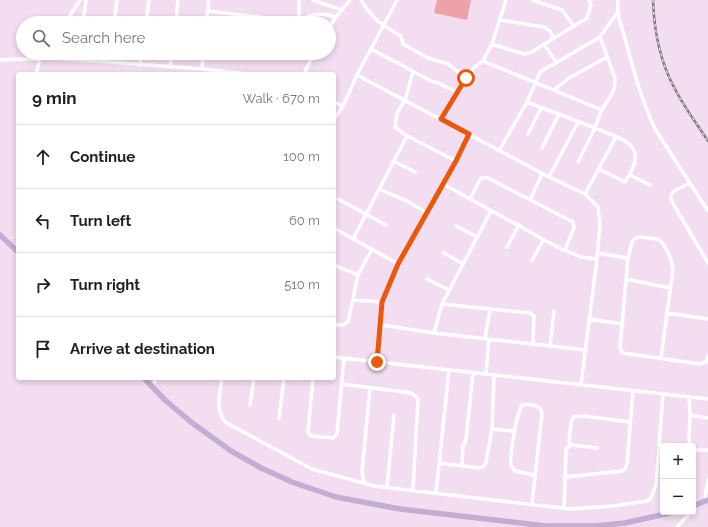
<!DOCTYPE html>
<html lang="en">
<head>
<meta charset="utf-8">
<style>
  body { margin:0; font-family:Raleway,sans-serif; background:#f6f6f6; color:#202124 }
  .controls { position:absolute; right:12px; bottom:12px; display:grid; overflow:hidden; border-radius:4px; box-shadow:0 2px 6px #0003 }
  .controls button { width:36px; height:36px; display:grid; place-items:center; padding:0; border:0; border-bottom:1px solid #e0e0e0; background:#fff; color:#202124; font:20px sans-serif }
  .stop { position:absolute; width:12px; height:12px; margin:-9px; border:3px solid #ea580c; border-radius:50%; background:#fff }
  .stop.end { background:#ea580c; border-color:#fff; box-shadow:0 1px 4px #0008 }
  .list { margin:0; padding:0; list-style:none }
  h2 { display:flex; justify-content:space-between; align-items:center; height:52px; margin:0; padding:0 16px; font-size:17px }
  h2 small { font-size:13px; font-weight:400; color:#757577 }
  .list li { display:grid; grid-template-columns:26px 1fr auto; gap:12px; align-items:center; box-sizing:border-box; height:64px; padding:0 16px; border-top:1px solid #e0e0e0 }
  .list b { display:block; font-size:15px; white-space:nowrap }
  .list em { font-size:13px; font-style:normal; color:#757577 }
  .icon { flex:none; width:22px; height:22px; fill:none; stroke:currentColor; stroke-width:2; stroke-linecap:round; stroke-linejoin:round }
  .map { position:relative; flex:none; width:708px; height:527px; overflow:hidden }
  .search { position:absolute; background:#fff; box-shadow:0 2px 6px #0003; left:16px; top:16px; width:320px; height:44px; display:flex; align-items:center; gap:10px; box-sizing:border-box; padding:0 14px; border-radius:22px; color:#757577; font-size:15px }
  .panel { position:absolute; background:#fff; box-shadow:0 2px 6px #0003; left:16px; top:72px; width:320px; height:308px; border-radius:4px }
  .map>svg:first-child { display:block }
  .pitch { fill:#eea1a9 }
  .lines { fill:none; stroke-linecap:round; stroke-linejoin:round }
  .street { stroke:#fff; stroke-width:3.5 }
  .primary { stroke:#c2add3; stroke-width:5.5 }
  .rail-casing { stroke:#847682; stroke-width:2.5 }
  .rail { stroke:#fff; stroke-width:1; stroke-dasharray:3; stroke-linecap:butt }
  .route { stroke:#ea580c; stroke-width:5 }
</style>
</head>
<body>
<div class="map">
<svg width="708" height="527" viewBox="0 0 708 527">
  <rect width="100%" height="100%" fill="#f3ddf0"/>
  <path class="pitch" d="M437 0H471L467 20 434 13Z"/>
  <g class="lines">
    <path class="street" d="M313 0 342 10
      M361 0C373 20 382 25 401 36L403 44 428 58 448 64 466 78
      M532 0 562 10 574 26
      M618 0C616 15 622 27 626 42 634 72 642 101 655 129L708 211
      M208 11 299 22C309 13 323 13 336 17
      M500 20 544 27 550 31 553 38
      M299 22V0
      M65 23 80 0
      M83 23 86 0
      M114 23 117 0
      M146 23 149 0
      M176 23 178 0
      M206 23 209 0
      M329 28 336 17 350 0
      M600 37 615 78C616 93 608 98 602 110 599 116 597 122 595 128L527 102 540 72Z
      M600 37 617 13
      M492 44 524 54 530 53 587 18 591 5 589 0
      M544 44 556 62
      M371 49 433 82H436L457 92
      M109 53 142 56
      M302 53 311 58
      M0 60 46 58 97 61 202 69 248 74
      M483 61 492 44 506 0
      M140 65 142 53
      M170 67 172 53
      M202 69 203 53
      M413 72 405 100 397 113 395 127 407 136 456 161
      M36 74 40 59
      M304 74 314 53
      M357 75 549 177 585 194 598 207 600 223 597 259 581 384
      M554 90 569 78 607 57
      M334 102 343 106
      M334 119 343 106 357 75 397 0
      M441 119C451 103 467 69 483 61L602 110
      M528 134 541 108
      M542 148 559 114
      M499 151 527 102
      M393 161 415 172
      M578 162 595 128C626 141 650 145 625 182L599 169
      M630 175 650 185
      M549 177 578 122
      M689 183 673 192 671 196V200L708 263
      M443 184 559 248 581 257 597 259
      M379 189 407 201 427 213
      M585 194 616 137
      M338 199 386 225
      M470 199 481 178H488L573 222 574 228 565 250
      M530 200 542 174
      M456 226 477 237
      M334 228 398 264
      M353 239 407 136
      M507 247 519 225
      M444 253 463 264
      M597 253 628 258 620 347 622 353 700 364 706 362 708 356
      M628 258 632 242 636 238 640 237 658 239 662 242 670 256 673 269 667 313 708 319
      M532 260 544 239
      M334 265 358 275
      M427 279 449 290
      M626 279 670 288
      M353 300 382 302
      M442 304 491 211
      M589 319 623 324
      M334 325H342L348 322 358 275 372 249
      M381 325 434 333 586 350
      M434 333 442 304 530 313 534 316 533 344
      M485 339 490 309
      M550 346 554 311
      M334 357 708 399
      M661 358 667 313
      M377 362 382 302 398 264 456 161 469 134
      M486 373 489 339
      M222 378C220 393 215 409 225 422L312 469 374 486 570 509 613 506 647 501 651 498 656 485 663 394
      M313 378 308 432 311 436 333 438 337 434 344 358
      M342 384 412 393 418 399 413 490
      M153 387 156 378
      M689 397 690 415 689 440 691 446
      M250 405 254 378
      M690 415 708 418
      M279 418 284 378
      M492 429 514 431
      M597 448 571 445 569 442 571 423 573 417 584 416 630 422
      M693 448 695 450H708
      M439 463 479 468 484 466 486 462 492 429 494 375
      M462 465 463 446 466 440 473 373
      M565 477 622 471 625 469 627 464 633 391
      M364 483 362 472 370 388
      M387 487 394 415
      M436 493 449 370
      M707 501 705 496 708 480
      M532 504 542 414 541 409C536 405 529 404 522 405 517 413 509 456 511 465 512 467 514 469 515 471L534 475
      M564 508 566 449 571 445
      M677 527 691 512"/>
    <path class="primary" d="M0 235 18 252
      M144 378 165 400 191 422 231 451 261 468 292 482 336 497 400 509 546 526H594L625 523 674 512
      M693 506 708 500"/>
    <defs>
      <path id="rail" d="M653 0C654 30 660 62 675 89 684 107 697 124 708 141"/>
    </defs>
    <use href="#rail" class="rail-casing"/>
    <use href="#rail" class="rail"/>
  </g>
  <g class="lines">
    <path class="route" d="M377 362 382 302 398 264 456 161 469 134 441 119 466 78"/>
  </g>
</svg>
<div class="controls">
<button>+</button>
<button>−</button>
</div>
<div class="stop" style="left:466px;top:78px"></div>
<div class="stop end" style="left:377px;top:362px"></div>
<div class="search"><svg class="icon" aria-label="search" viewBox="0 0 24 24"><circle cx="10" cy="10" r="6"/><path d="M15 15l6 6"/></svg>Search here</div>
<section class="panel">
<h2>9 min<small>Walk · 670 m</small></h2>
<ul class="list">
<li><svg class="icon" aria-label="ahead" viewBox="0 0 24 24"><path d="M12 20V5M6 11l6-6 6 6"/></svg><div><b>Continue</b></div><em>100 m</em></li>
<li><svg class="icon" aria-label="left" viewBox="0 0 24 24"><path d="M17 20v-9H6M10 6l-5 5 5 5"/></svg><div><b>Turn left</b></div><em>60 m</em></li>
<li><svg class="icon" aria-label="right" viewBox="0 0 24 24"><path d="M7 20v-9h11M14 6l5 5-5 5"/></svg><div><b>Turn right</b></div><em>510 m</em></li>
<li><svg class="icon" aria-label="arrive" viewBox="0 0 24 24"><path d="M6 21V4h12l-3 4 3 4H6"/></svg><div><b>Arrive at destination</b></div></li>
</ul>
</section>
</div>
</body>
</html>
